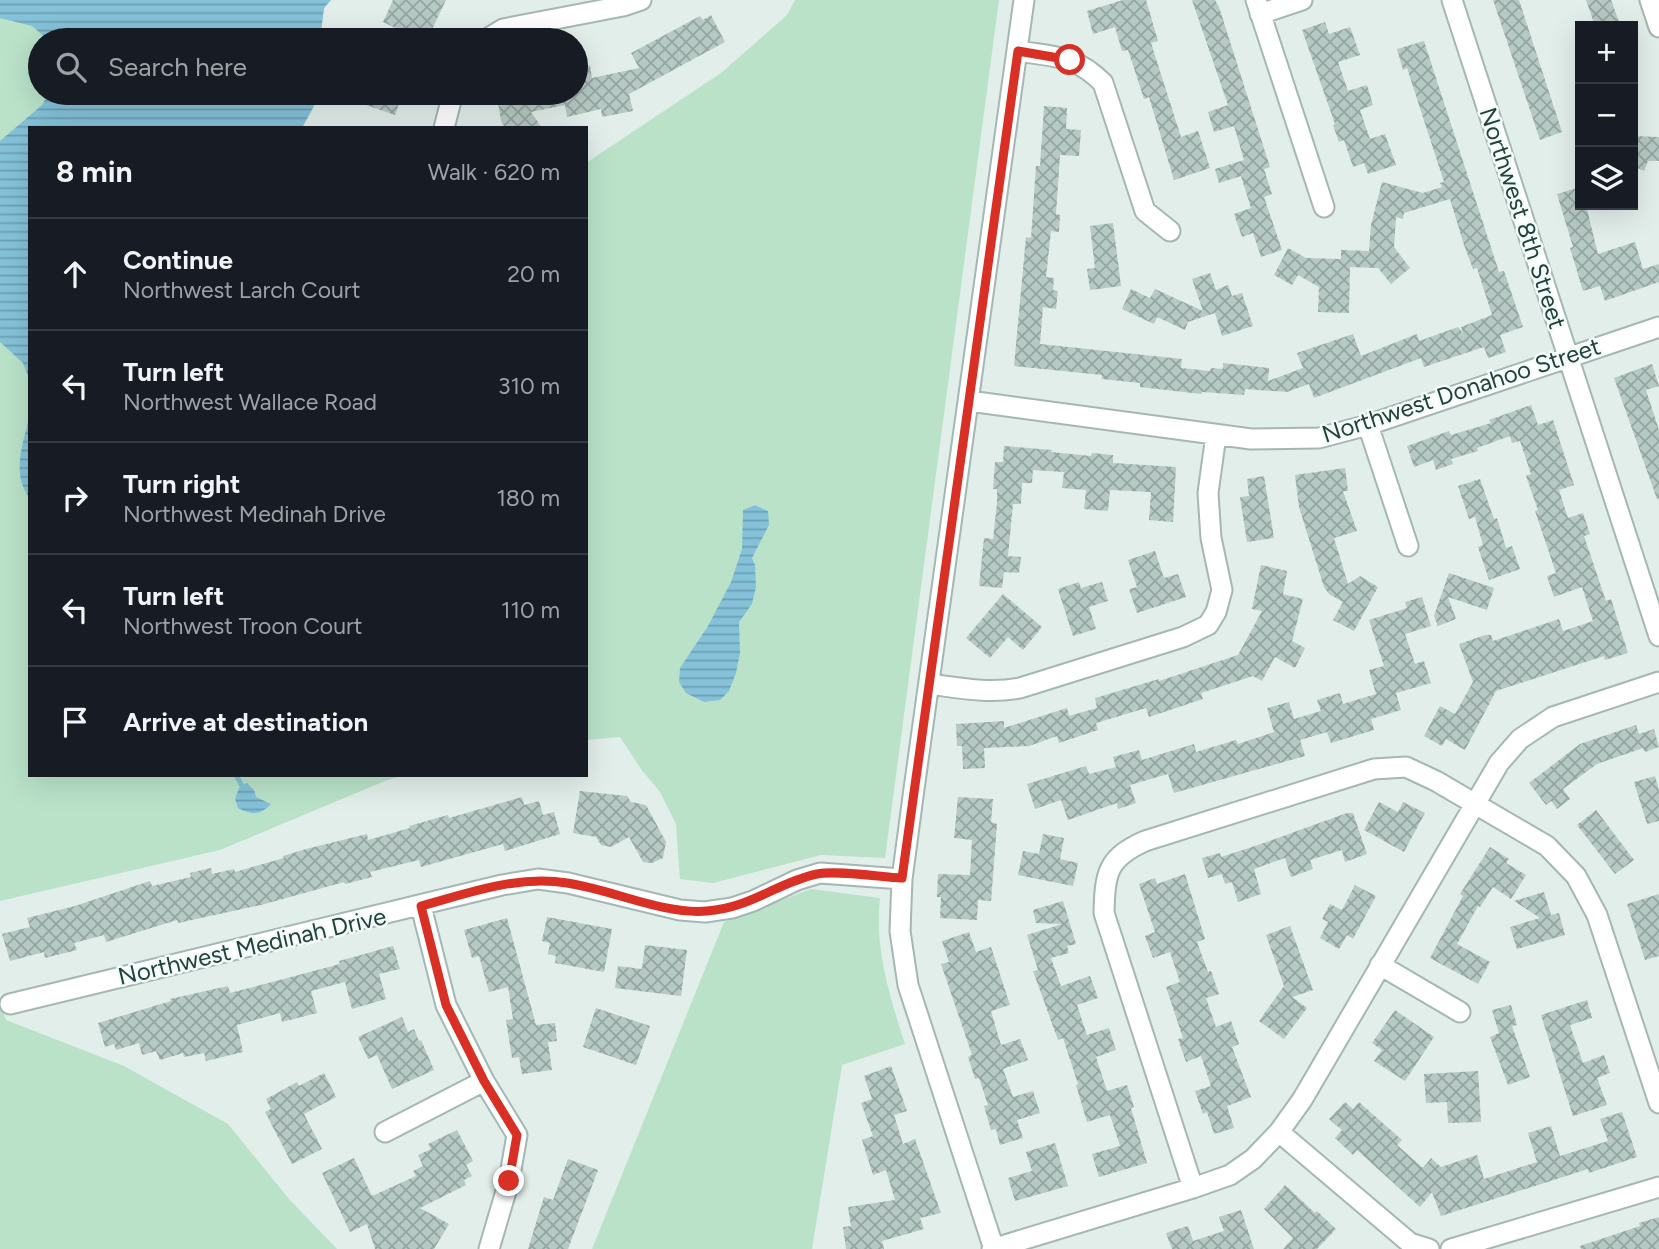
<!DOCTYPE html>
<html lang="en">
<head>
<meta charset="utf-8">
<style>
  body { margin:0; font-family:Figtree,sans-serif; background:#20242c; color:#f1f3f6 }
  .controls { position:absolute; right:21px; top:21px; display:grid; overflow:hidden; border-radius:0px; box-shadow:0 7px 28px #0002 }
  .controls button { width:63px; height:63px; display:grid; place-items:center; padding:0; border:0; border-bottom:2px solid #363941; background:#171b24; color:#f1f3f6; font:35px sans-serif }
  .stop { position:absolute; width:21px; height:21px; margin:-16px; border:5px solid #d93025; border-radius:50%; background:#fff }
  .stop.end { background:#d93025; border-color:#fff; box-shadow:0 2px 7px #0008 }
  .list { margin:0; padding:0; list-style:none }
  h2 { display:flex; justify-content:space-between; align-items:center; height:91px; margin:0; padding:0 28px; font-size:30px }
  h2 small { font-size:23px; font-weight:400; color:#9ea1a6 }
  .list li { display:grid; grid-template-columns:46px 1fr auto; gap:21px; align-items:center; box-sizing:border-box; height:112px; padding:0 28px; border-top:2px solid #363941 }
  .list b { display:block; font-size:26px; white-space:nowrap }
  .list p { margin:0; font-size:23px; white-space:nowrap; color:#9ea1a6 }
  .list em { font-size:23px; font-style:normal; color:#9ea1a6 }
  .icon { flex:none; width:38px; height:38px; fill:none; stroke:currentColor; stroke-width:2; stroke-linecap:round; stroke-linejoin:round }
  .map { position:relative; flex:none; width:1659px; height:1249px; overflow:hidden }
  .search { position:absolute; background:#171b24; box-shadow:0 7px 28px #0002; left:28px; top:28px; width:560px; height:77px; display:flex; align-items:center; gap:18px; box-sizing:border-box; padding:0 24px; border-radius:38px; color:#9ea1a6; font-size:26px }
  .panel { position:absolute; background:#171b24; box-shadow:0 7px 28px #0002; left:28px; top:126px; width:560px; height:651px; border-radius:0px }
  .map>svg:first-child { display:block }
  .grass { fill:#b9e2c9 }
  .water { fill:url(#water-rules) }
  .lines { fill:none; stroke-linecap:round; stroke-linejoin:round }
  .stream { stroke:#85c2d9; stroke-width:5 }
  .building { fill:url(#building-cross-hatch) }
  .minor-casing { stroke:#a4b7b3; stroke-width:23 }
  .minor { stroke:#fff; stroke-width:19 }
  .route { stroke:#d93025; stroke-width:9 }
  .labels { text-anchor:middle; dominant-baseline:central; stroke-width:5; stroke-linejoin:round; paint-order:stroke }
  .street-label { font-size:24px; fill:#20423d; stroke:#f4faf8 }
</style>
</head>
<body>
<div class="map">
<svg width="1659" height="1249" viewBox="0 0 1659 1249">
  <defs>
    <pattern id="water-rules" width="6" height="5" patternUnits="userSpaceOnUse" patternTransform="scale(1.75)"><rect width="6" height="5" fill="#85c2d9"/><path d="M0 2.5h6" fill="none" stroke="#6c9fb1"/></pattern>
    <pattern id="building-cross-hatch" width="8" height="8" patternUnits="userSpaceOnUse" patternTransform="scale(1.75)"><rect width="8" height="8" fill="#b7c9c4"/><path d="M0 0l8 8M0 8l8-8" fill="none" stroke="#94a5a0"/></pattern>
  </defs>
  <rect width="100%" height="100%" fill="#e2eeea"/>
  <path class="grass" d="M0 0H331L324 8 320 40H40V93H316L315 104 302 128H30V775H404L385 781 220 850 0 901Z
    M795 0H999L885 858 821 855 713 883 680 879 676 824 660 792 641 769 620 737 586 740V163L721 73 787 15Z
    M811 889 880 898C874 947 890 998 905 1044L842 1065 812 1249H592L724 922Z
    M0 1003 6 1020 124 1066 228 1124 289 1199 337 1249H0Z"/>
  <path class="water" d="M0 0H331L324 8 320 40H48L32 26 0 18Z
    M49 93H316L315 104 302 128H30V381L23 363 0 342V141L42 105Z
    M30 413V499C10 471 24 444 30 413Z
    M755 505 768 511 769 525 752 558 755 565 756 587 752 604 739 622 740 653 736 673 729 691 720 700 704 702 686 693 679 682 680 668 708 626 731 582 742 549 743 510Z
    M247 783 254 790 256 797 271 804C259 816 252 815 238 808L235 799 239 788Z"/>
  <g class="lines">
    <path class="stream" d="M236 775 242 786"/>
  </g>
  <path class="building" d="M393 0H446L427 40H420L383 22Z
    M1123 0H1146L1158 41 1151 43 1181 137 1198 131 1210 168 1174 180 1149 97 1144 99 1128 50 1122 51 1115 27 1093 34 1087 11Z
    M1192 0H1215L1219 7 1270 167 1264 169 1272 194 1264 197 1282 250 1261 257 1253 233 1242 237 1234 214 1251 208 1241 176 1219 183 1215 169 1244 160 1234 126 1214 132 1208 112 1228 105Z
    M1493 0H1519L1562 132 1540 140Z
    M1586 0H1611L1619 22 1606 26H1595Z
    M711 15 725 42 629 94 633 111 602 117 601 109 567 117 565 105 531 112 542 128H505L501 121 498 102 548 95 547 93H576V68L590 65 592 78 639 68 631 53 700 16 703 20Z
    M1325 22 1329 34 1350 27 1360 55 1338 62 1348 91 1367 85 1373 105 1360 110 1370 139 1385 134 1396 165 1368 174 1364 163 1353 167 1344 140 1339 142 1333 125 1335 124 1302 30Z
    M1424 41 1499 272 1504 271 1523 327 1500 335 1506 352 1488 358 1484 347 1424 367 1421 358 1314 398 1309 384 1287 392 1245 389 1244 395 1202 392 1201 394 1140 387V383L1102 379V375L1014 366 1026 237 1031 238 1036 166H1040L1044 106 1067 108 1066 129 1081 130 1079 156 1060 155 1056 214 1060 215 1059 232 1051 231 1046 277 1054 278 1053 290 1058 291 1056 309 1043 307 1040 344 1182 359 1181 368 1210 371 1211 368 1223 369V363L1269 368 1268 381 1303 368 1297 353 1353 334 1361 356 1417 334 1419 341 1458 327 1463 333 1461 327 1492 315 1477 268 1473 269 1464 245 1450 199 1404 213 1403 219 1396 217 1394 247 1410 268 1391 284 1378 268 1350 267 1349 313 1318 312 1319 287 1298 275 1292 285 1274 275 1288 248 1306 258 1341 259V250L1369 251 1371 225 1382 182 1423 193 1442 187 1440 183 1444 182 1407 68 1403 70 1397 49Z
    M337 93H403L395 115 337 95Z
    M1633 136 1659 137V161H1648L1644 171 1633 166Z
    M1580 187V205H1586L1598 254 1635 242 1643 269 1659 264V282L1605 301 1600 286 1583 291 1570 248 1573 247 1557 194Z
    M1113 223 1121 286 1090 290 1087 269 1095 268 1090 226Z
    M1210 273 1216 290 1228 285 1232 296 1242 293 1253 326 1222 336 1215 313 1188 322 1185 330 1157 317 1154 324 1122 309 1131 289 1150 298 1155 289 1203 311 1192 279Z
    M1652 364 1659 386 1646 390 1659 430V498L1657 499 1614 378Z
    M1531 405 1538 425 1553 420 1574 485 1559 490 1568 518 1583 513 1590 534 1584 536 1606 601 1611 599 1628 653 1605 660 1604 656 1496 691 1465 750 1446 739 1442 746 1424 736 1440 706 1455 714 1473 682 1459 644 1485 635H1491L1493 641 1559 619 1563 631 1593 621 1582 587 1554 597 1547 576 1556 573 1535 511 1538 510 1526 476 1531 474 1520 441 1512 443 1510 436 1477 448 1478 451 1451 459 1453 464 1436 470 1433 460 1414 467 1407 446 1449 431 1451 435 1491 423 1489 420Z
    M1004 446 1052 450 1051 452 1091 456 1092 453 1113 455V463L1176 467 1173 522 1149 520 1151 492 1110 490 1108 511 1084 509 1086 490 1062 488 1064 472 1033 470 1032 483H1022L1021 504H1013L1008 556 1021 557 1019 573 1004 572 1002 588 979 586 984 538 993 539 997 503V489H993L995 462H1003Z
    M1345 468 1348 491H1343L1357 531 1334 538 1348 584 1360 576 1378 587 1354 631 1333 620 1343 602 1329 594 1324 587 1299 507 1295 475Z
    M1264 476 1274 538 1247 542 1240 497 1249 496 1247 479Z
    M1480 479 1494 519 1497 518 1506 548 1512 546 1520 569 1489 580 1478 547 1483 545 1475 517 1469 519 1458 486Z
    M1155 551 1164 578 1178 574 1186 597 1137 613 1129 589 1137 587 1128 560Z
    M1261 565 1287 571 1283 594 1303 599 1292 641 1305 648 1295 668 1275 657 1262 681 1253 676 1201 693 1203 699 1149 717 1146 708 1096 723 1098 730 1059 743 1057 736 1029 746 984 748 985 768 963 769 962 746H957L956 724 1004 721V728L1067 708 1069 716 1097 708 1095 698 1159 679V681L1238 655 1262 611 1252 609Z
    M1449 573 1494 588 1487 610 1448 597 1456 619 1438 626 1434 616Z
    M1079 582 1081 588 1102 582 1108 601 1089 607 1096 629 1073 636 1058 589Z
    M1003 594 1042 627 1023 650 1008 637 990 658 966 638Z
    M1422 597 1431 626 1405 634 1415 664 1424 661 1431 683 1396 693 1401 710 1371 719 1374 730 1331 743 1327 732 1300 740 1305 756 1174 793 1168 774 1130 785 1136 803 1118 809 1117 803 1068 820 1061 800 1035 809 1027 784 1086 766 1089 774 1116 767 1113 757 1139 750 1142 760 1194 744 1196 752 1236 740 1238 744 1274 732 1267 708 1289 702 1294 719 1321 711 1317 700 1340 693 1343 704 1376 694 1369 670 1384 666 1369 620 1407 608 1405 602Z
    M1636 725 1639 734 1654 729 1659 747 1645 752 1643 748 1597 764 1563 789 1570 799 1557 809 1551 801 1546 805 1529 783 1580 744Z
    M1655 776 1659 790V821L1647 824 1634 782Z
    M580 791 627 796 631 802 646 805 666 842 663 858 652 863 643 862 629 837 611 847 601 845 596 837 573 833Z
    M522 797 524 805 539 801 543 815 554 812 560 834 505 851 503 844 421 867 419 860 370 872 372 877 345 884 344 882 261 905 178 923 177 920 106 942 104 935 74 943 77 950 45 958 44 952 10 961 2 934 30 927 27 918 75 906 150 881 152 886 191 877 190 873 211 868 212 874 234 869 235 872 284 858 283 856 306 849 367 834 368 840 410 828 409 826 448 815 449 818Z
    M958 797 993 799 991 822 997 824 991 901 978 900 977 920 940 918 941 897H937L938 874 970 875 972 840 954 838Z
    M1379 802 1398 812 1403 802 1425 813 1404 852 1364 830Z
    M1596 810 1634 860 1615 874 1577 825Z
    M1347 813H1353L1367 854 1345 862 1342 850 1310 860 1313 869 1291 877 1285 858 1254 869 1261 894 1238 902 1232 882 1225 884 1222 874 1208 878 1202 858 1220 853 1221 857 1258 845Z
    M1043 834 1064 838 1060 859 1078 863 1073 886 1018 875 1023 851 1039 854Z
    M1490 847 1509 859 1506 863 1526 875 1511 899 1493 887 1480 907 1478 906 1457 944 1490 962 1478 984 1430 958 1463 896 1460 894Z
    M1185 874 1205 939 1197 942 1208 972 1211 971 1219 994 1206 998 1216 1027 1231 1021 1239 1044 1232 1047 1251 1097 1227 1106 1234 1128 1214 1134 1207 1112 1203 1114 1195 1091 1211 1086 1201 1056 1186 1062 1178 1039 1183 1038 1166 987 1180 982 1170 952 1153 958 1145 936 1155 932 1139 884 1155 878 1157 884Z
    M1355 885 1376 896 1353 939 1347 935 1339 949 1320 938 1328 922 1322 919 1330 904 1342 910Z
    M1544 892 1551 915 1559 913 1565 935 1517 949 1510 927 1540 918 1514 901Z
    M1659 894V956L1645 960 1627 904Z
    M1063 901 1076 944 1067 946 1069 953 1051 958 1061 986 1090 976 1098 998 1077 1005 1087 1035 1109 1028 1116 1050 1096 1057 1107 1091 1127 1085 1134 1107 1131 1108 1147 1163 1099 1177 1092 1154 1120 1146 1110 1115 1087 1122 1076 1085 1078 1084 1063 1038 1058 1040 1033 971 1038 970 1027 935 1062 924 1036 923 1033 910Z
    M547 917 612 929 604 972 555 963 556 956 548 954 550 943 542 941Z
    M507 918 536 1025 555 1023 557 1041 548 1042 552 1070 522 1074 519 1057 512 1058 506 1020 513 1019 508 987 489 992 479 956 472 958 464 930Z
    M1290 926 1313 990 1292 997 1307 1008 1284 1039 1259 1021 1284 986 1266 935Z
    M969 932 976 952 991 947 1010 1005 991 1011 1001 1045 1020 1039 1028 1060 1003 1069 1013 1097 1033 1091 1040 1113 1017 1120 1023 1138 1000 1145 996 1129 991 1130 984 1106 988 1105 979 1078 975 1079 968 1057 972 1055 941 964 949 962 942 941Z
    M645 945 687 950 681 996 615 988 618 966 642 969Z
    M393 946 400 969 379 974 386 999 352 1009 345 982 311 991 317 1013 282 1022 280 1013 237 1025 243 1052 206 1061 204 1053 184 1057 183 1053 160 1060 156 1051 142 1055 139 1043 116 1050 114 1044 105 1047 98 1023 171 1001 170 999 228 986 230 993 340 964 339 961Z
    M1587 1000 1592 1018 1570 1025 1583 1063 1604 1055 1610 1073 1597 1078 1607 1105 1573 1116 1541 1015Z
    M1511 1005 1517 1025 1512 1026 1530 1077 1508 1085 1490 1037 1499 1033 1492 1010Z
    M596 1008 650 1026 636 1065 583 1047Z
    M1395 1010 1434 1037 1405 1081 1374 1061 1382 1050 1372 1043Z
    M402 1017 408 1032 414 1029 419 1041 421 1040 434 1070 392 1089 377 1055 368 1059 358 1037Z
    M891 1066 907 1111 894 1115 903 1144 915 1139 941 1213 920 1218 924 1229 882 1241 884 1249H846L843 1227 851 1226 848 1207 895 1200 886 1170 873 1175 862 1140 873 1136 861 1103 872 1099 864 1076Z
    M1478 1071 1481 1122 1448 1123 1447 1102 1426 1103 1424 1074Z
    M324 1073 336 1097 304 1114 322 1149 292 1164 265 1112 271 1109 266 1099 297 1082 299 1086Z
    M1345 1102 1353 1109 1359 1102 1402 1140 1397 1145 1423 1168 1431 1158 1441 1167 1477 1155 1484 1179 1537 1162 1528 1133 1551 1126 1560 1156 1608 1141 1600 1119 1622 1112 1637 1157 1589 1173 1588 1169 1441 1216 1432 1192 1420 1207 1357 1150 1353 1155 1335 1138 1342 1130 1329 1119Z
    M457 1130 473 1161 466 1165 472 1176 464 1180 466 1185 420 1208 449 1224 434 1249H375L367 1224 350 1232 322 1173 354 1158 372 1196 416 1176 413 1171 423 1166 418 1155 431 1149 428 1144Z
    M1055 1143 1068 1186 1015 1201 1008 1178 1032 1171 1026 1152Z
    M568 1159 598 1170 568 1249H528L544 1197 553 1200Z
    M1285 1185 1315 1213 1317 1211 1336 1229 1317 1249H1283L1293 1238 1264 1209Z
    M1241 1210 1254 1249H1172L1166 1233 1188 1226 1193 1241 1224 1231 1219 1217Z
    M1659 1217V1249H1581L1580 1246 1640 1226 1639 1223Z"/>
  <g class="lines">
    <defs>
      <path id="minor" d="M1256 0 1324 207
        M1452 0 1659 636
        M1650 0 1659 27
        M1260 14 1302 0
        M485 40 503 29 623 6 641 0
        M1018 51C1055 57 1075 55 1103 83L1145 211 1170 231
        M444 128 453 93
        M969 401 1251 439 1319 438 1368 425 1659 327
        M1368 425 1408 546
        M929 684C960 688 989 694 1020 688L1183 637 1208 625 1216 612 1222 590 1211 538 1208 493 1216 435
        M421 906 446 1005 484 1081 517 1135 509 1181 489 1249
        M1380 965 1460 1012
        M10 1004 502 885 538 879 568 883 680 910 705 912 732 908 753 901 797 880 820 873 902 879
        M385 1132 484 1081
        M1279 1132 1410 1243 1429 1249
        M1193 1188 1104 913C1105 873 1107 858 1145 841L1374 769 1406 767 1436 781 1547 846 1576 876 1597 915 1659 1103
        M992 1249 1193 1188 1230 1175 1253 1159 1279 1132 1302 1100 1499 763 1520 739 1553 717 1659 682
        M994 1249 908 985 900 931 902 879 914 789 1024 0
        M1451 1249 1659 1187"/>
    </defs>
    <use href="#minor" class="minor-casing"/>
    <use href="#minor" class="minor"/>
  </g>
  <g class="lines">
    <path class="route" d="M509 1181 517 1135 484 1081 446 1005 421 906C469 893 517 875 567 883 610 889 664 915 707 911 751 908 778 882 817 874 836 870 881 877 902 878L1018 51 1070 60"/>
  </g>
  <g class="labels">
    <g class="street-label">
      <text transform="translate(1523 218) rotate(72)">Northwest 8th Street</text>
      <text transform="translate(1461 390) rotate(-18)">Northwest Donahoo Street</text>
      <text transform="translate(252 946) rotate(-13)">Northwest Medinah Drive</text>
    </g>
  </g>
</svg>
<div class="controls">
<button>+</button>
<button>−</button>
<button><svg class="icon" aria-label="layers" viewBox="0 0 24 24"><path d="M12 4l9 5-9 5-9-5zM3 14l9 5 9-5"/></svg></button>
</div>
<div class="stop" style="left:1070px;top:60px"></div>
<div class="stop end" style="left:509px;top:1181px"></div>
<div class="search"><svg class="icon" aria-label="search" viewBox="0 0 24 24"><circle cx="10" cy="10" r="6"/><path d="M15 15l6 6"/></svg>Search here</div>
<section class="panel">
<h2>8 min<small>Walk · 620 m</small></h2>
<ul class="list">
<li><svg class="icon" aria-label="ahead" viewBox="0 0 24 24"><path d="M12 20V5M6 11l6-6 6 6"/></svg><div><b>Continue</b><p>Northwest Larch Court</p></div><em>20 m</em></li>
<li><svg class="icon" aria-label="left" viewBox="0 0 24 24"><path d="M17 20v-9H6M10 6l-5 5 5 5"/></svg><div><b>Turn left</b><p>Northwest Wallace Road</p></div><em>310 m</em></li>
<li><svg class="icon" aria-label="right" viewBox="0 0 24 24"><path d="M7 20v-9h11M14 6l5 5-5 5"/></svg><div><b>Turn right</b><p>Northwest Medinah Drive</p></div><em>180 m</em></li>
<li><svg class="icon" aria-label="left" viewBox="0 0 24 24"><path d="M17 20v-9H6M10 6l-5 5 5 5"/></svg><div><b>Turn left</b><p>Northwest Troon Court</p></div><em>110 m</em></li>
<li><svg class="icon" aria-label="arrive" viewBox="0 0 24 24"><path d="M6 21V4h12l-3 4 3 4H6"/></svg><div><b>Arrive at destination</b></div></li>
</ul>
</section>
</div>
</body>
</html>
